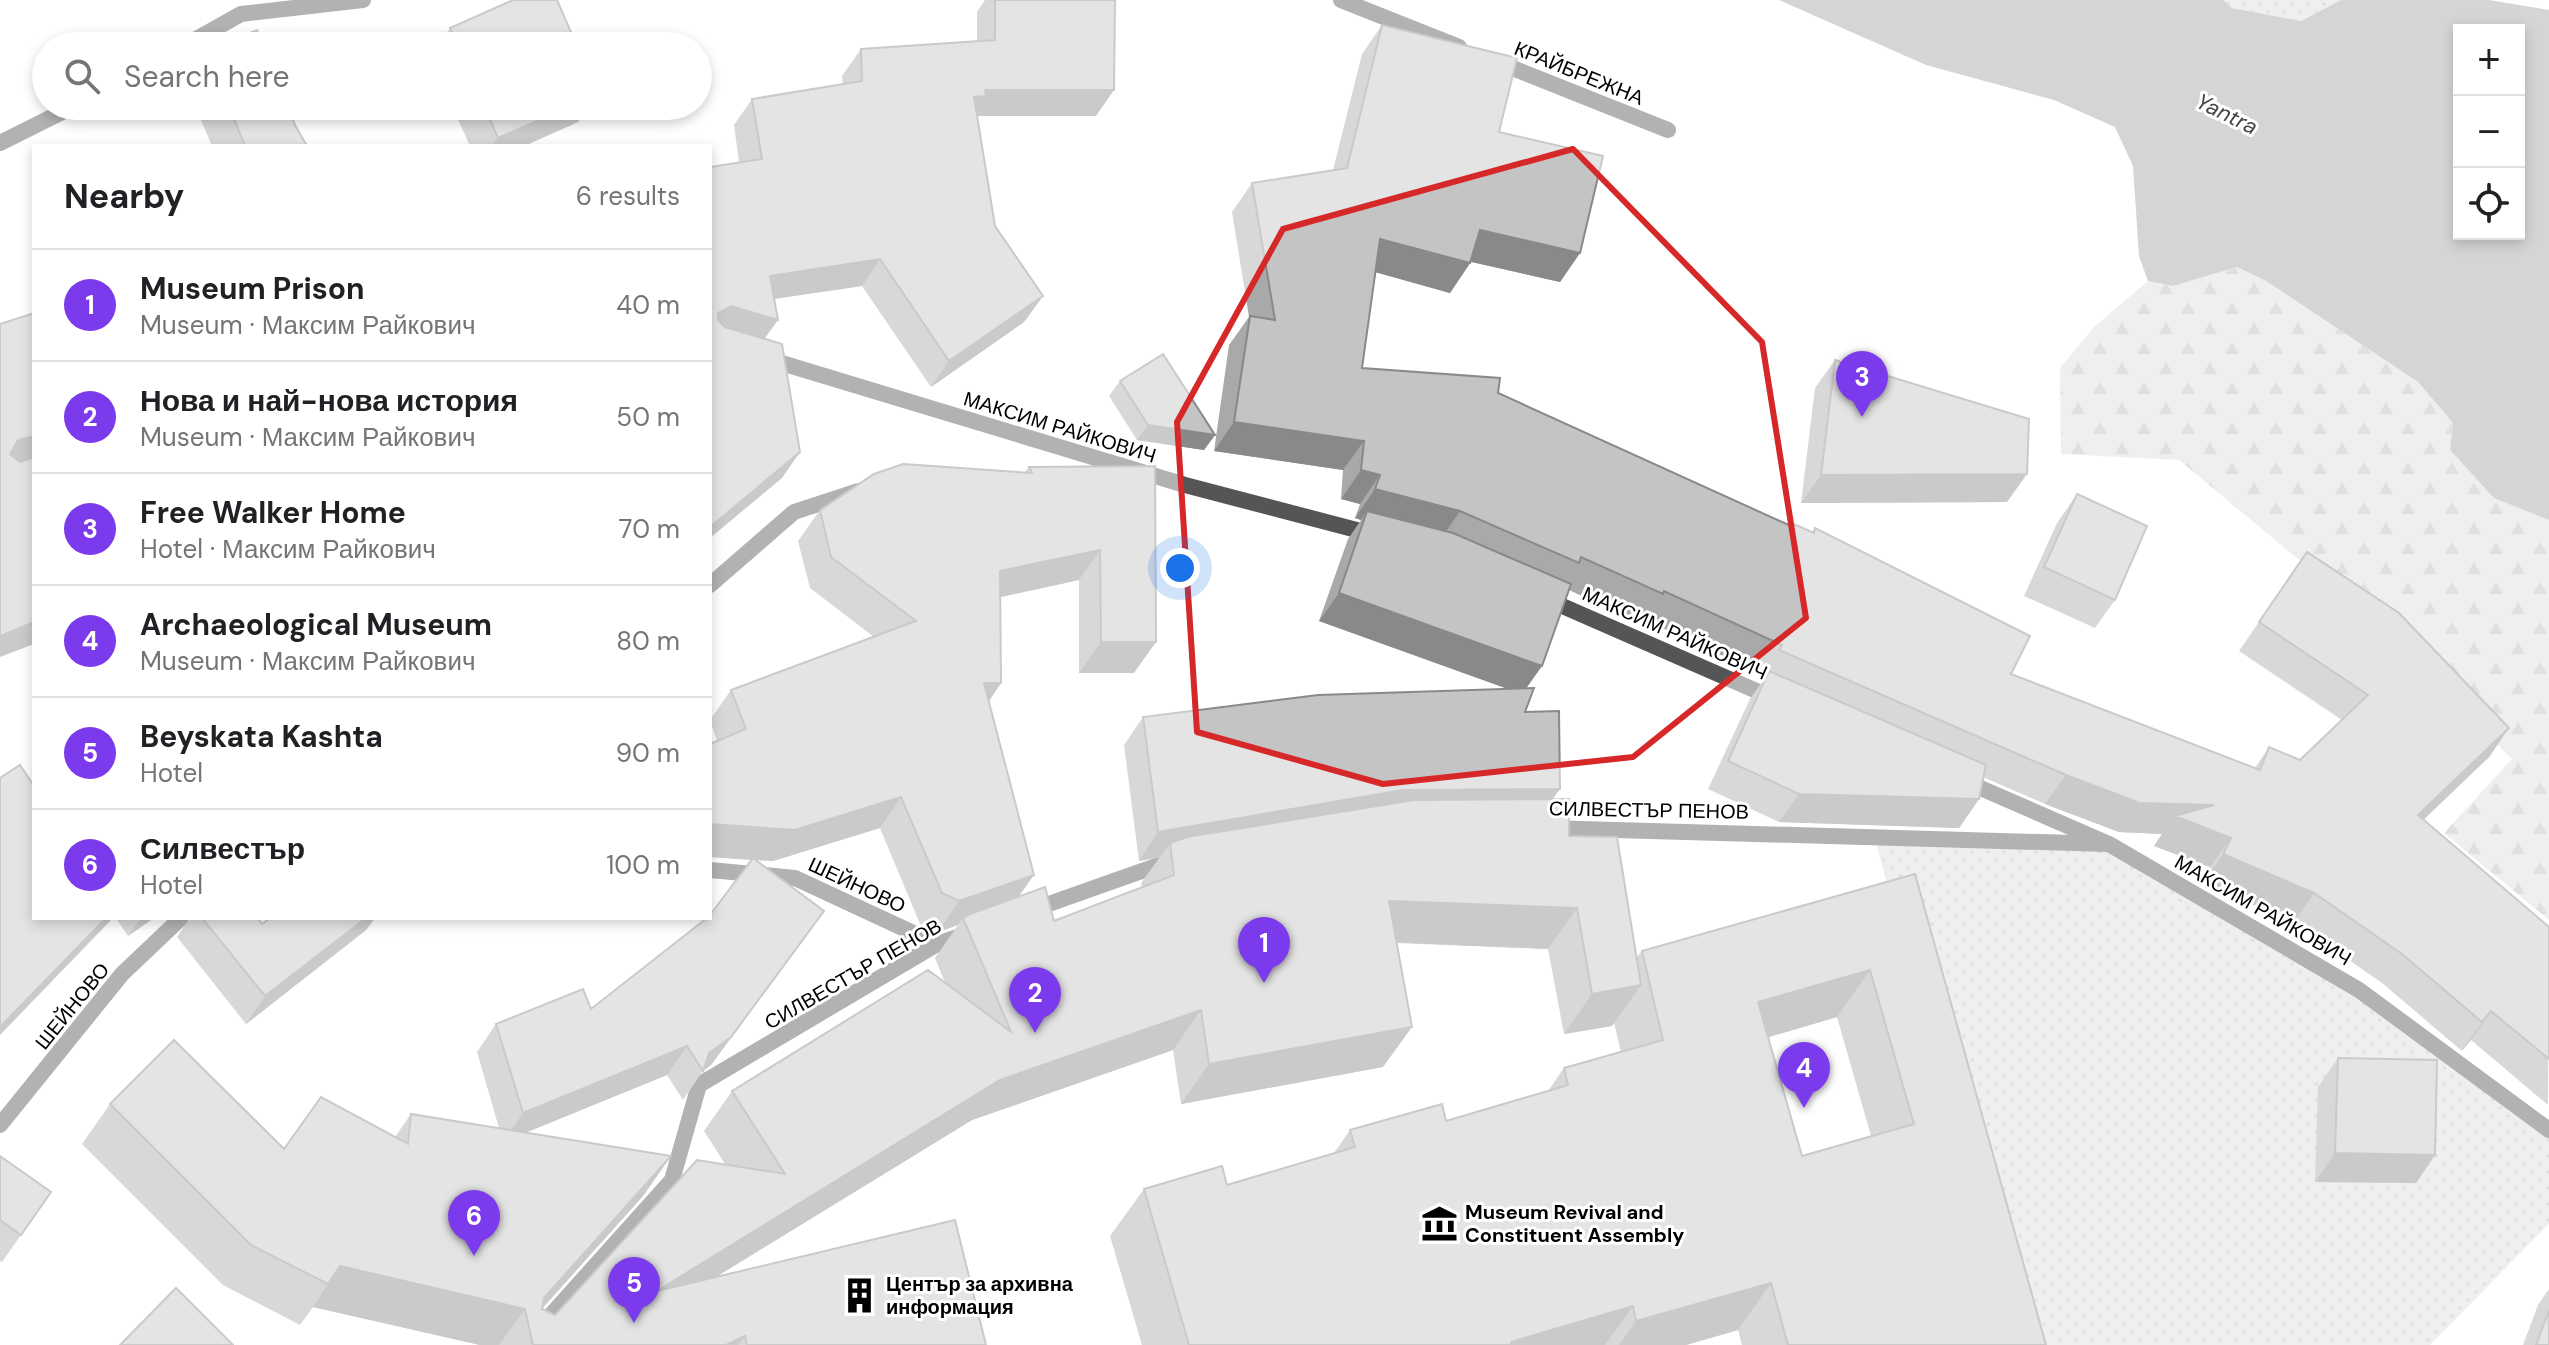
<!DOCTYPE html>
<html lang="en">
<head>
<meta charset="utf-8">
<style>
  body { margin:0; font-family:"DM Sans",sans-serif; background:#f6f6f6; color:#202124 }
  .controls { position:absolute; right:24px; top:24px; display:grid; overflow:hidden; border-radius:0px; box-shadow:0 4px 12px #0003 }
  .controls button { width:72px; height:72px; display:grid; place-items:center; padding:0; border:0; border-bottom:2px solid #e0e0e0; background:#fff; color:#202124; font:40px sans-serif }
  .you { position:absolute; left:1180px; top:568px; width:28px; height:28px; margin:-20px; border:6px solid #fff; border-radius:50%; background:#1a73e8; box-shadow:0 0 0 12px #1a73e833 }
  .badge { display:grid; place-items:center; width:52px; height:52px; border-radius:50%; background:#7c3aed; color:#fff; font-size:26px; font-weight:700 }
  .pin { position:absolute; translate:-50% -66px; filter:drop-shadow(0 2px 4px #0008) }
  .pin::after { content:''; position:absolute; top:42px; width:28px; height:24px; background:inherit; clip-path:polygon(0 0,100% 0,50% 100%) }
  .list { margin:0; padding:0; list-style:none }
  h2 { display:flex; justify-content:space-between; align-items:center; height:104px; margin:0; padding:0 32px; font-size:34px }
  h2 small { font-size:26px; font-weight:400; color:#757577 }
  .list li { display:grid; grid-template-columns:52px 1fr auto; gap:24px; align-items:center; box-sizing:border-box; height:112px; padding:0 32px; border-top:2px solid #e0e0e0 }
  .list b { display:block; font-size:30px; white-space:nowrap }
  .list p { margin:0; font-size:26px; white-space:nowrap; color:#757577 }
  .list em { font-size:26px; font-style:normal; color:#757577 }
  .icon { flex:none; width:44px; height:44px; fill:none; stroke:currentColor; stroke-width:2; stroke-linecap:round; stroke-linejoin:round }
  .map { position:relative; flex:none; width:2549px; height:1345px; overflow:hidden }
  .search { position:absolute; background:#fff; box-shadow:0 4px 12px #0003; left:32px; top:32px; width:680px; height:88px; display:flex; align-items:center; gap:20px; box-sizing:border-box; padding:0 28px; border-radius:44px; color:#757577; font-size:30px }
  .panel { position:absolute; background:#fff; box-shadow:0 4px 12px #0003; left:32px; top:144px; width:680px; height:776px; border-radius:0px }
  .map>svg:first-child { display:block }
  .green { fill:url(#green-dots) }
  .forest { fill:url(#forest-firs) }
  .water { fill:#a3a3a3; fill-rule:evenodd }
  .lines { fill:none; stroke-linecap:round; stroke-linejoin:round }
  .service { stroke:#555; stroke-width:16 }
  .minor { stroke:#555; stroke-width:16 }
  .wall { fill:#a9a9a9; fill-rule:evenodd }
  .shaded-wall { fill:#898989 }
  .building { fill:#c4c4c4; stroke:#898989; stroke-width:2; fill-rule:evenodd }
  .marked { fill:none; stroke:#d62828; stroke-width:6; stroke-linejoin:round }
  .labels { text-anchor:middle; dominant-baseline:central; stroke-width:6; stroke-linejoin:round; paint-order:stroke }
  .street-label { font-size:20px; fill:#000; stroke:#fff }
  .poi-label { font-size:20px; font-weight:bold; fill:#000; stroke:#fff; text-anchor:start }
  .water-label { font-size:22px; font-style:italic; fill:#444; stroke:#fff }
</style>
</head>
<body>
<div class="map">
<svg width="2549" height="1345" viewBox="0 0 2549 1345">
  <defs>
    <pattern id="green-dots" width="8" height="8" patternUnits="userSpaceOnUse" patternTransform="scale(2)"><rect width="8" height="8" fill="#dcdcdc"/><path d="M2 2h.1M6 6h.1" fill="none" stroke="#bbb" stroke-width="1.8" stroke-linecap="round"/></pattern>
    <pattern id="forest-firs" width="22" height="20" patternUnits="userSpaceOnUse" patternTransform="scale(2)"><rect width="22" height="20" fill="#dcdcdc"/><path d="M5 1l3.5 6h-7zM16 11l3.5 6h-7z" fill="#bbb"/></pattern>
  </defs>
  <rect width="100%" height="100%" fill="#fff"/>
  <path class="green" d="M2223 0H2341L2301 21 2232 8Z
    M1874 836 2109 844 2359 990 2549 1130V1224L2430 1345H2015Z"/>
  <path class="forest" d="M2237 267 2266 281 2418 382 2453 423 2450 450 2494 497 2549 520V920L2444 833 2512 759 2393 638 2179 460 2061 454 2060 368 2094 327 2148 281 2173 286Z"/>
  <path class="water" d="M1779 0H2223L2232 8 2301 21 2341 0H2489L2549 10V520L2494 498 2450 450 2453 423 2418 382 2266 281 2237 267 2173 286 2148 281 2139 256 2133 166 2115 127 2054 100 1926 65ZM2459 30H2519V234H2459Z"/>
  <g class="lines">
    <path class="service" d="M710 585 794 512 858 491
      M1547 828 2107 844
      M710 870 795 878 937 944
      M1029 911 1156 866 1174 863
      M0 1125 122 974 181 918
      M524 1345 672 1180 699 1085 937 944 966 934"/>
    <path class="minor" d="M1341 0 1459 47
      M184 46 241 14 363 0
      M1495 61 1668 130
      M0 143 74 106
      M765 358 1185 485 1372 534
      M1544 598 1775 699
      M1962 780 2109 844 2359 990 2549 1130"/>
  </g>
  <path class="wall" d="M985 0H1115L1096 116H977L995 226 1043 296 1024 322 931 387 862 286 774 299 764 339 782 478 734 125 752 99 843 84 842 76 861 49 977 41V12Z
    M1382 25 1499 132 1580 253 1560 282 1471 262 1450 293 1376 272 1362 368 1498 393 1792 527 1812 532 1815 528 2011 674 2255 768 2269 747 2300 760 2342 720 2239 651 2307 552 2509 728 2489 757 2423 820 2549 927 2548 1105 2471 1040 2462 1051 2382 983 2294 922 2203 883 2210 867 2154 846 2162 834 2119 832 2045 804 1983 777 1979 799 1959 828 1779 822 1708 789 1750 699 1763 681 1759 679 1762 674 1645 620 1642 624 1569 590 1542 666 1526 688 1525 712 1553 799 1569 836 1636 958 1642 951 1915 874 2046 1345H1742L1738 1330 1686 1345H1142L1110 1236 1144 1189 1227 1185 1334 1153 1350 1130 1446 1121 1548 1091 1564 1068 1621 1052 1614 1023 1612 1026 1564 1034 1548 949 1397 943 1383 1067 1181 1104 1173 1050 972 1120 717 1276 986 1345H480L313 1307 300 1325 223 1285 82 1144 110 1104 284 1149 395 1137 411 1114 499 1128 477 1052 496 1024 591 1009 710 918 752 860 710 857V744L717 741 710 720 731 690 874 637 810 588 798 541 820 510 1025 472 1029 467 1155 466 1134 673H1079V580L1000 597 1001 683 989 701 1018 897 1054 921 1142 887 1141 883 1160 857 1139 861 1124 745 1143 717 1508 689 1319 621 1348 539 1361 520 1355 518 1360 504 1341 499 1343 470 1214 451 1229 345 1249 317 1232 212 1252 183 1333 170 1362 54ZM880 828 920 924 938 932 958 925 935 958 945 983 732 1091 704 1131 725 1164 555 1315 542 1309 643 1196 671 1156 526 1132 667 1075 683 1100 703 1071 711 1065 804 939 756 860 773 861ZM1837 1017 1871 1136 1802 1156 1768 1037Z
    M450 28 577 46H437Z
    M195 106H288L295 125 307 146H212Z
    M452 106H590L578 122 524 146H470Z
    M1835 360 2007 502 1801 503 1815 388Z
    M1120 381 1215 435 1204 450 1137 440 1109 396Z
    M2077 494 2115 600 2095 628 2024 596 2057 523Z
    M116 918H154L128 936Z
    M190 918H258L262 924 270 918H375L366 930 246 1024 177 937Z
    M2338 1058 2435 1155 2416 1183 2315 1182 2318 1087Z
    M0 1156 51 1192 2 1262 0 1261Z
    M2549 1289V1345H2523L2538 1305Z"/>
  <path class="shaded-wall" d="M985 90H1114L1096 116H972L974 97Z
    M571 106H590L578 122 524 146H492L498 138Z
    M1480 230 1580 253 1560 282 1459 259Z
    M1380 239 1470 263 1450 293 1360 268Z
    M880 259 862 286 751 302 770 276Z
    M1043 296 1024 322 931 387 949 361Z
    M731 306 778 320 759 346 712 332 718 313Z
    M1234 422 1364 441 1343 470 1214 451Z
    M1148 425 1215 435 1204 450 1137 440Z
    M34 436V460L0 470 18 440Z
    M800 452 782 478 710 538V527Z
    M1361 470 1380 475 1360 504 1341 499Z
    M2027 474 2007 502 1801 503 1821 475Z
    M1375 489 1460 511 1440 540 1367 511 1361 520 1355 518Z
    M1100 550 1079 580 978 602 1000 571Z
    M1339 593 1542 666 1522 694 1319 621Z
    M34 622V644L0 657V636Z
    M1101 642H1156L1134 673H1079Z
    M984 683H1001L980 714Z
    M2509 728 2489 757 2397 845 2418 815Z
    M2066 775 2214 805 2231 838 2210 867 2154 846 2162 834 2119 832 2045 804Z
    M1560 789 1540 817 1170 843 1160 857 1139 861 1158 832 1403 790Z
    M1799 794 1979 799 1959 828 1779 822Z
    M901 797 880 828 773 861 710 857V824Z
    M2223 854 2314 893 2294 922 2203 883Z
    M1034 875 1012 906 963 918 958 925 938 932 959 901Z
    M1389 901 1577 908 1548 949 1361 941Z
    M824 911 711 1065 703 1071 709 1053Z
    M106 918H113L0 1035V1027Z
    M141 918H154L128 936Z
    M366 918H375L366 930 246 1024 265 996Z
    M1870 970 1837 1017 1725 1050 1758 1002Z
    M1641 985 1612 1026 1564 1034 1592 994Z
    M1201 1010 1173 1050 972 1120 628 1331 657 1291 1000 1080Z
    M2491 1011 2471 1040 2462 1051 2482 1022Z
    M1412 1027 1383 1067 1181 1104 1209 1064Z
    M687 1046 667 1075 503 1142 523 1113Z
    M2335 1153 2435 1155 2416 1183 2315 1182Z
    M671 1156 643 1196 528 1324 544 1298Z
    M340 1266 525 1309 499 1345H480L313 1307Z
    M1771 1283 1738 1330 1686 1345H1619L1636 1321Z
    M1633 1306 1605 1345H1508L1511 1342Z
    M745 1336 738 1345H726Z"/>
  <path class="building" d="M513 0H557L577 46H458L450 28Z
    M995 0H1115L1114 90H985L986 96 974 97 995 226 1043 296 949 361 880 259 770 276 778 320 731 306 718 313V320L725 327 782 344 800 452 710 527V167L762 159 752 99 862 81 861 49 995 40Z
    M1382 25 1517 58 1499 132 1603 156 1580 253 1480 230 1470 263 1380 239 1362 368 1500 378 1498 393 1793 527 1794 524 1814 533 1815 528 2030 636 2011 674 2260 770 2269 747 2300 760 2368 695 2259 622 2307 552 2399 613 2509 728 2418 815 2549 927V1059L2491 1011 2482 1022 2402 954 2314 893 2223 854 2231 838 2175 816 2214 805 2140 803 2066 775 1779 650 1782 645 1664 591 1663 594 1581 557 1579 563 1460 511 1375 489 1380 475 1361 470 1364 441 1234 422 1250 316 1275 320 1252 183 1347 168Z
    M257 30 264 46H220Z
    M229 106H288L295 125 307 146H245Z
    M484 106H571L498 138Z
    M34 313V436L18 440 10 454 20 462 34 457V622L0 636V324Z
    M1163 354 1215 435 1148 425 1120 381Z
    M1835 360 2029 419 2027 474 1821 475Z
    M903 464 1032 473 1029 467 1155 466 1156 642H1101L1100 550 1000 571 1001 683H984L1034 875 959 901 942 893 901 797 795 830 710 824V744L746 729 731 690 916 621 831 557 820 510 874 474Z
    M2077 494 2147 526 2115 600 2044 567Z
    M1367 511 1453 533 1571 584 1542 666 1339 593Z
    M1769 671 1986 765 1979 799 1799 794 1728 761Z
    M1534 688 1525 712 1559 711 1560 789 1403 790 1158 832 1143 717 1318 695Z
    M20 765 34 786V918H106L0 1027V778Z
    M1569 799V836L1617 837 1641 985 1592 994 1577 908 1389 901 1412 1027 1209 1064 1201 1010 1000 1080 657 1291 955 1220 986 1345H747L745 1336 726 1345H533L525 1309 340 1266 328 1284 251 1245 110 1104 174 1040 284 1149 321 1097 408 1144 411 1114 671 1156 544 1298 542 1309 555 1315 697 1160 785 1174 732 1091 928 970 1011 1032 963 918 970 914 1045 887 1054 921 1174 875 1170 843 1187 837 1414 800Z
    M753 858 824 911 731 1037 709 1053 703 1071 687 1046 523 1113 496 1024 583 989 591 1009 707 918H710V915Z
    M1915 874 2046 1345H1788L1771 1283 1636 1321 1633 1306 1511 1342V1345H1189L1144 1189 1222 1166 1227 1185 1355 1147 1350 1130 1442 1104 1446 1121 1568 1085 1564 1068 1663 1040 1642 951ZM1870 970 1914 1124 1802 1156 1758 1002Z
    M202 918H258L262 924 270 918H366L265 996Z
    M2338 1058 2437 1060 2435 1155 2335 1153Z
    M0 1156 51 1192 21 1235 0 1220Z
    M176 1288 233 1345H120Z
    M2549 1310V1345H2536Z"/>
  <path d="M0 0H2549V1345H0ZM1573 149 1762 342 1806 618 1633 757 1383 784 1197 732 1177 422 1283 229Z" fill="#fff" fill-opacity=".55" fill-rule="evenodd"/>
  <path class="marked" d="M1573 149 1762 342 1806 618 1633 757 1383 784 1197 732 1177 422 1283 229Z"/>
  <defs>
    <symbol id="museum-bare" viewBox="-9 -9 18 18"><path d="M0-6L6-3V-2H-6V-3ZM-5-1h2V3h-2ZM-1-1h2V3h-2ZM3-1h2V3H3ZM-6 4H6V6H-6Z" fill="#000" stroke="#fff" stroke-width="2.5" paint-order="stroke"/></symbol>
    <symbol id="building-bare" viewBox="-9 -9 18 18"><path d="M-4-6H4V6H1V3H-1V6H-4ZM-2.5-4.3h1.7v1.8h-1.7ZM.8-4.3h1.7v1.8H.8ZM-2.5-1h1.7V.8h-1.7ZM.8-1h1.7V.8H.8Z" fill="#000" stroke="#fff" stroke-width="2.5" paint-order="stroke"/></symbol>
  </defs>
  <g fill-rule="evenodd">
    <use href="#museum-bare" x="1414" y="1198" width="51" height="51"/>
    <use href="#building-bare" x="834" y="1270" width="51" height="51"/>
  </g>
  <g class="labels">
    <g class="street-label">
      <text transform="translate(1579 73) rotate(22)">КРАЙБРЕЖНА</text>
      <text transform="translate(1060 427) rotate(17)">МАКСИМ РАЙКОВИЧ</text>
      <text transform="translate(1675 633) rotate(24)">МАКСИМ РАЙКОВИЧ</text>
      <text transform="translate(1649 810) rotate(1)">СИЛВЕСТЪР ПЕНОВ</text>
      <text transform="translate(857 885) rotate(25)">ШЕЙНОВО</text>
      <text transform="translate(2263 910) rotate(30)">МАКСИМ РАЙКОВИЧ</text>
      <text transform="translate(853 974) rotate(-30)">СИЛВЕСТЪР ПЕНОВ</text>
      <text transform="translate(72 1006) rotate(-51)">ШЕЙНОВО</text>
    </g>
    <g class="poi-label">
      <text x="1465" y="1212">Museum Revival and<tspan x="1465" dy="23">Constituent Assembly</tspan></text>
      <text x="886" y="1284">Център за архивна<tspan x="886" dy="23">информация</tspan></text>
    </g>
    <g class="water-label">
      <text transform="translate(2227 114) rotate(26)">Yantra</text>
    </g>
  </g>
</svg>
<div class="controls">
<button>+</button>
<button>−</button>
<button><svg class="icon" aria-label="locate" viewBox="0 0 24 24"><circle cx="12" cy="12" r="6"/><path d="M12 2v4M12 18v4M2 12h4M18 12h4"/></svg></button>
</div>
<div class="you"></div>
<div class="pin badge" style="left:1264px;top:983px">1</div>
<div class="pin badge" style="left:1035px;top:1033px">2</div>
<div class="pin badge" style="left:1862px;top:417px">3</div>
<div class="pin badge" style="left:1804px;top:1108px">4</div>
<div class="pin badge" style="left:634px;top:1323px">5</div>
<div class="pin badge" style="left:474px;top:1256px">6</div>
<div class="search"><svg class="icon" aria-label="search" viewBox="0 0 24 24"><circle cx="10" cy="10" r="6"/><path d="M15 15l6 6"/></svg>Search here</div>
<section class="panel">
<h2>Nearby<small>6 results</small></h2>
<ul class="list">
<li><span class="badge">1</span><div><b>Museum Prison</b><p>Museum · Максим Райкович</p></div><em>40 m</em></li>
<li><span class="badge">2</span><div><b>Нова и най-нова история</b><p>Museum · Максим Райкович</p></div><em>50 m</em></li>
<li><span class="badge">3</span><div><b>Free Walker Home</b><p>Hotel · Максим Райкович</p></div><em>70 m</em></li>
<li><span class="badge">4</span><div><b>Archaeological Museum</b><p>Museum · Максим Райкович</p></div><em>80 m</em></li>
<li><span class="badge">5</span><div><b>Beyskata Kashta</b><p>Hotel</p></div><em>90 m</em></li>
<li><span class="badge">6</span><div><b>Силвестър</b><p>Hotel</p></div><em>100 m</em></li>
</ul>
</section>
</div>
</body>
</html>
